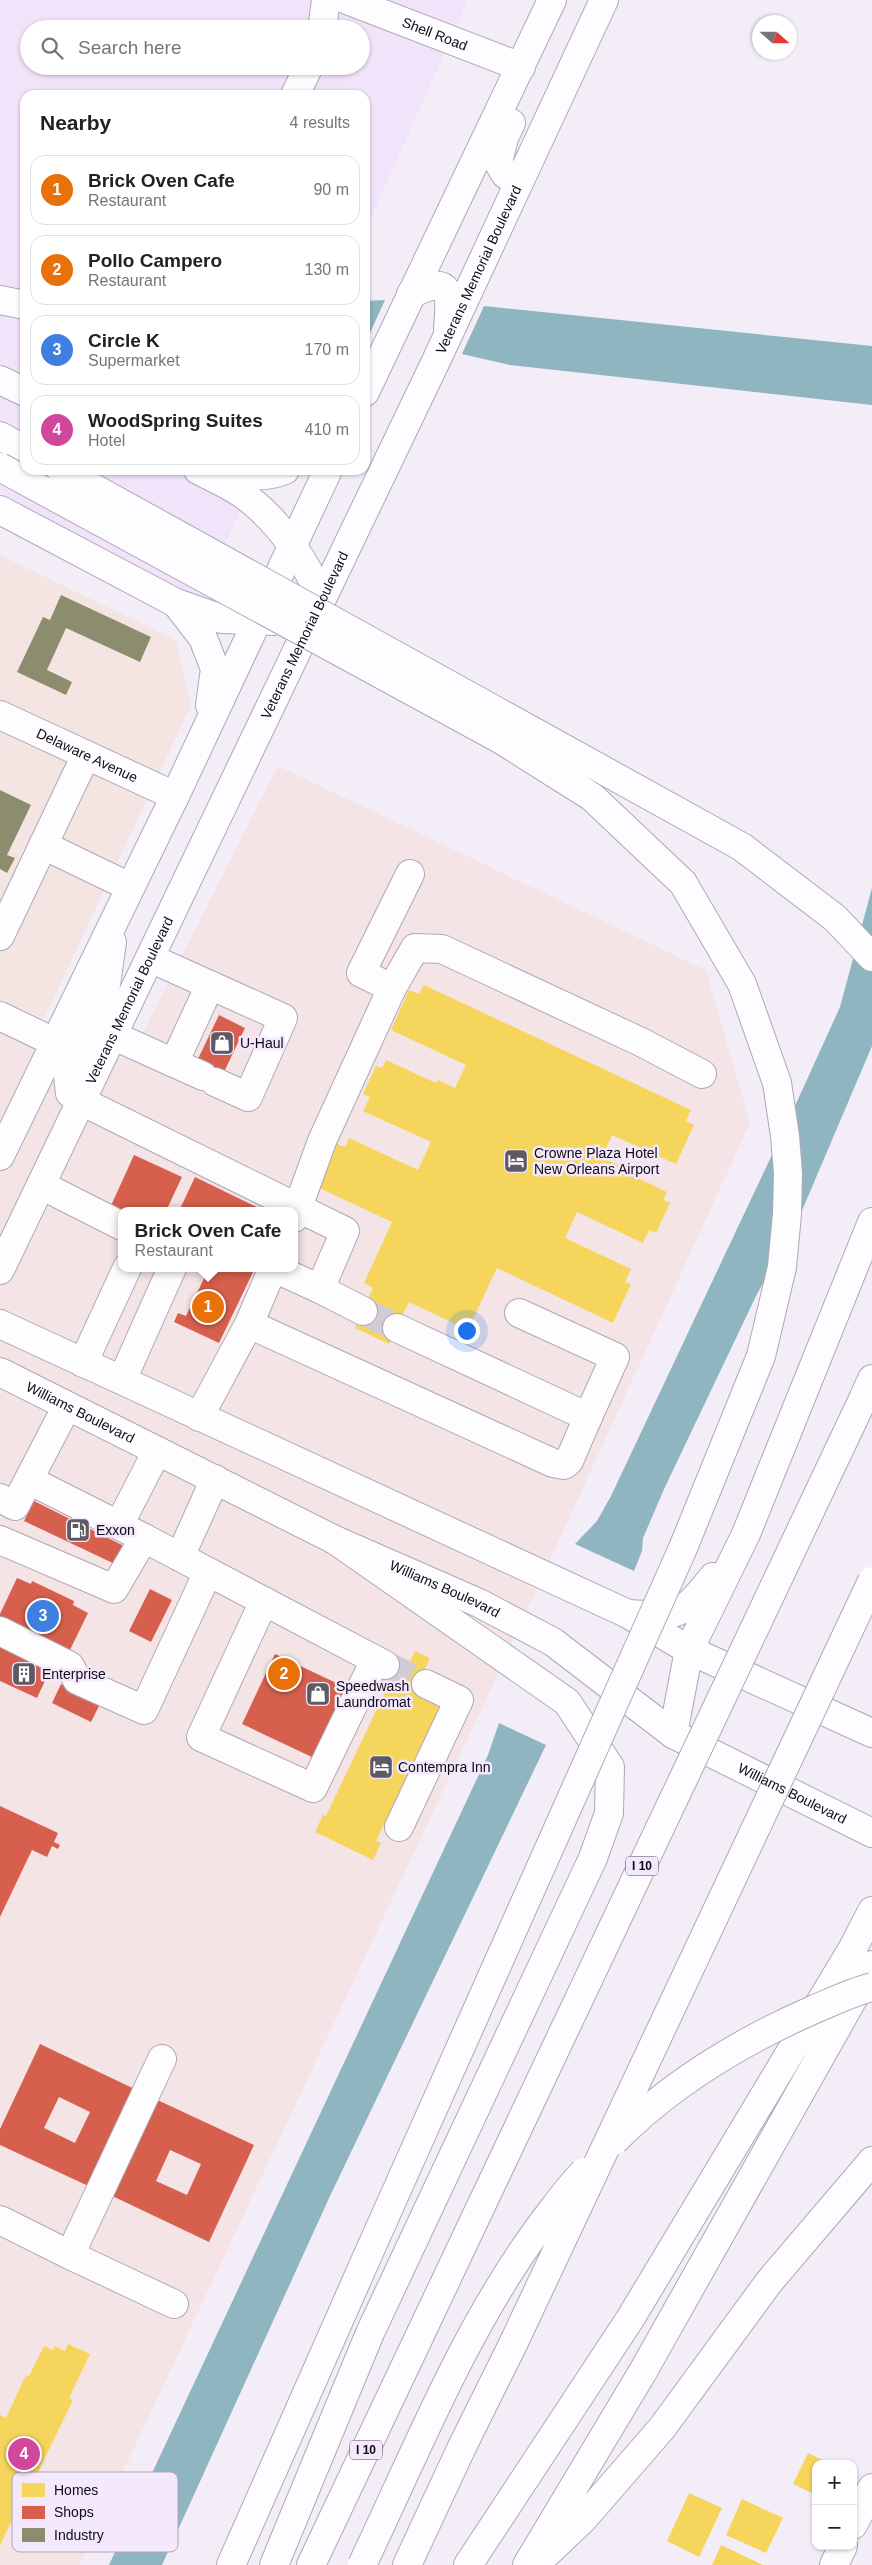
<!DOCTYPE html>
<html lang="en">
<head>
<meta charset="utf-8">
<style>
  body { margin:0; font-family:Helvetica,sans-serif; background:#f6f6f6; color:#222 }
  .controls { position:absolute; right:15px; bottom:15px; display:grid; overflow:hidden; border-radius:10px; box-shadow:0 1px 4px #0004 }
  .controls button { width:45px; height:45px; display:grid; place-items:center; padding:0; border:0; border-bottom:1px solid #e0e0e0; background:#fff; color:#222; font:25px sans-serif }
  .compass { position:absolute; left:752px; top:15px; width:45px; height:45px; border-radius:50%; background:#fff; box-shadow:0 1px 4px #0004; rotate:111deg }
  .you { position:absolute; left:466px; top:1330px; width:18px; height:18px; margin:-12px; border:4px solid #fff; border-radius:50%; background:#1a73e8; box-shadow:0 0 0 8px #1a73e833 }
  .badge { display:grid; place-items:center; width:32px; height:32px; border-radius:50%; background:#0b8043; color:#fff; font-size:16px; font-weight:700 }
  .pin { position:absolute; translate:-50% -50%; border:2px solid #fff; box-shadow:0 1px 5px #0006 }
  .popup { position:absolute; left:118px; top:1207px; width:180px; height:65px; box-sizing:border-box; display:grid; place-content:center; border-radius:10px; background:#fff; filter:drop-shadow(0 1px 4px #0005); font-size:16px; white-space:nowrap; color:#767676 }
  .popup b { font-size:19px; color:#222 }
  .popup::after { content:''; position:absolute; left:50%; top:100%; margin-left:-10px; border:10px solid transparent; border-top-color:#fff }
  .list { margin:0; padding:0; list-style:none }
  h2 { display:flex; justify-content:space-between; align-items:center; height:65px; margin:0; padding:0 20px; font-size:21px }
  h2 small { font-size:16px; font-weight:400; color:#767676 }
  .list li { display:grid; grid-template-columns:32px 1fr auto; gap:15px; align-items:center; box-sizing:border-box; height:70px; margin:0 10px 10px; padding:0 10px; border:1px solid #e0e0e0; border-radius:15px }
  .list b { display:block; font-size:19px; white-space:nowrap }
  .list p { margin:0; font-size:16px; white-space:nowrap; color:#767676 }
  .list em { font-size:16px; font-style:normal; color:#767676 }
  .icon { flex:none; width:28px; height:28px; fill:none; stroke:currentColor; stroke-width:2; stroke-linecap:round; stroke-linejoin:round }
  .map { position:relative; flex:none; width:872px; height:2565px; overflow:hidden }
  .search { position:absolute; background:#fff; box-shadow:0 1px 4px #0004; left:20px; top:20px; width:350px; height:55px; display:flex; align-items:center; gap:12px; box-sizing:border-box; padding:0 18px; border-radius:28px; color:#767676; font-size:19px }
  .panel { position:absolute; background:#fff; box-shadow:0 1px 4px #0004; left:20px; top:90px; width:350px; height:385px; border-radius:15px }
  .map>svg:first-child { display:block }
  .commercial { fill:#f5e4e6; fill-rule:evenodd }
  .industrial { fill:#f4e5e3 }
  .built { fill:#f0e3fa; fill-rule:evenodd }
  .water { fill:#8fb5c1 }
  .homes { fill:#f6d55c }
  .shops { fill:#d6604d; fill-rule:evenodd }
  .industry { fill:#8c8c6e }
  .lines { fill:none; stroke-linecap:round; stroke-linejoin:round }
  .minor-tunnel { stroke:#d1cbd6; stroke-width:28; stroke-dasharray:28 14; stroke-linecap:butt }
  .minor-casing { stroke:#aea8b3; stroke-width:30 }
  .major-casing { stroke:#aea8b3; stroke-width:30 }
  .highway-casing { stroke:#aea8b3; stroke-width:30 }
  .minor { stroke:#fdfcfe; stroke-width:28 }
  .major { stroke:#fdfcfe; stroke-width:28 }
  .highway { stroke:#fdfcfe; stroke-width:28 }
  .highway-bridge-casing { stroke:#aea8b3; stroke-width:30; stroke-linecap:butt }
  .highway-bridge { stroke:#fdfcfe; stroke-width:28 }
  .labels { text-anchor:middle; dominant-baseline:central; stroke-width:5; stroke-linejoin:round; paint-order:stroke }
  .shield { fill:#f4e8fd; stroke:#544d5b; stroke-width:1 }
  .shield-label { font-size:12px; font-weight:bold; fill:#100a15 }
  .street-label { font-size:14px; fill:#100a15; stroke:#f4e8fd }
  .poi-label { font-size:14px; fill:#100a15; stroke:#f4e8fd; text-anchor:start }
  .key { fill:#f4e8fd; stroke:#b0a5b7; stroke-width:1 }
  .key-label { font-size:14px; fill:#100a15 }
</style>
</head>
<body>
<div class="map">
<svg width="872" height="2565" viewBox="0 0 872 2565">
  <rect width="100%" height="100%" fill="#f3edf8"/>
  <path class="commercial" d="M278 766 706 970 750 1123 491 1689 79 2565H0V999L129 1060ZM122 1211H294V1268H122Z"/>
  <path class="industrial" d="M0 555 176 640 191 705 44 1019 0 999Z"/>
  <path class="built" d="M0 0H468L365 231V95H25V470H259L200 598 0 493ZM29 29H361V66H29Z"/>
  <path class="water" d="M385 300 365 344V301Z
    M484 306 872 346V405L510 365 462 354Z
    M872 888V1046L795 1227 757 1294 665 1487 643 1538 642 1551 634 1571 575 1544 597 1521 611 1496 795 1106 840 1007Z
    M499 1723 546 1745 330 2196 162 2565H109L488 1755Z"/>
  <path class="homes" d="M424 985 691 1110 686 1121 694 1125 676 1164 612 1135 602 1157 618 1165 617 1168 667 1192 663 1200 670 1203 656 1233 649 1230 643 1243 577 1212 565 1238 631 1269 625 1282 631 1284 613 1323 497 1268 468 1330 409 1302 389 1344 355 1328 373 1288 364 1283 392 1222 315 1186 335 1143 345 1147 349 1138 418 1170 431 1142 363 1111 370 1097 363 1094 376 1066 382 1068 386 1060 436 1083 438 1080 455 1088 466 1065 391 1030 409 990 419 994Z
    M415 1651 430 1658 423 1673 427 1675 425 1700 444 1709 440 1719 435 1717 376 1841 381 1843 373 1860 315 1832 323 1815 326 1816 385 1692 388 1693 389 1685 378 1680 389 1657 408 1666Z
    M68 2344 90 2354 69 2398 73 2400 29 2491 27 2490 0 2545V2415L6 2418 26 2375 29 2376 44 2346 53 2350 55 2346 65 2351Z
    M808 2453 831 2464H816V2495L793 2484Z
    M689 2493 722 2508 699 2557 667 2541Z
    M742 2499 783 2518 766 2553 726 2535Z
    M721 2545 763 2565H712Z"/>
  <path class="shops" d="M219 1015 245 1028 224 1072 198 1059Z
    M134 1155 182 1177 166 1211 109 1210Z
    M195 1177 265 1211H179Z
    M209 1268H255L219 1343 174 1322 178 1313 186 1316Z
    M34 1501 128 1548 119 1566 24 1521Z
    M17 1578 31 1584 32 1581 74 1601 73 1605 88 1613 69 1652 0 1619V1614Z
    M150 1589 172 1600 151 1642 129 1631Z
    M0 1644 51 1668 37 1698 0 1681Z
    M275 1654 349 1689 316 1759 242 1724Z
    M61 1684 100 1704 91 1722 52 1703Z
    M0 1806 58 1833 54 1842 60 1845 58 1849 52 1846 47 1857 32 1850 0 1917Z
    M40 2044 143 2093 97 2190 0 2145V2129ZM59 2097 90 2112 75 2143 44 2128Z
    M151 2097 254 2145 209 2242 106 2193ZM170 2150 201 2164 187 2195 156 2181Z"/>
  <path class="industry" d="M61 595 151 637 140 662 66 628 47 670 72 682 66 695 17 672 43 617 50 620Z
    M0 790 31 805 7 855 15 858 7 873 0 869Z"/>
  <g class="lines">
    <path class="minor-tunnel" d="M363 1311 397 1328
      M385 1665 426 1684"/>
    <defs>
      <g id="minor">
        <path id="s1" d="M347 0 521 67"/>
        <path d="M322 29 326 0"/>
        <path d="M295 95 309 66"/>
        <path d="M0 300 25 305"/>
        <path id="s2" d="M0 715 175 796"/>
        <path d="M43 845 130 887"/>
        <path d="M0 936 86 755"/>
        <path d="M150 958 283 1018 248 1097 215 1082"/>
        <path d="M392 988 361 973 410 874"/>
        <path d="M0 1016 54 1042"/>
        <path d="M112 1035 174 1063 210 985"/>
        <path d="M174 1063 203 1076"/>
        <path d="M81 1101 345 1231 320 1289 274 1268"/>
        <path d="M41 1185 122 1226"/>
        <path d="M294 1218 322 1141 392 988 415 948 442 949 641 1042 702 1074"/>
        <path d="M320 1289 363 1311"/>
        <path d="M519 1313 615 1357 588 1417"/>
        <path d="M249 1324 553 1463 564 1465 569 1461 588 1417 397 1328"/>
        <path d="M83 1363 127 1268"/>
        <path d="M122 1380 172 1268"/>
        <path d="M199 1417 249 1324 273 1268"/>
        <path d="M29 1480 144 1538"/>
        <path d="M0 1498 15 1506 67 1406"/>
        <path d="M119 1525 157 1451"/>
        <path d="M0 1540 114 1589 144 1538 385 1665"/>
        <path d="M180 1557 215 1479"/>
        <path d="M264 1601 201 1737 313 1788 375 1660"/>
        <path d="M0 1631 70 1666 77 1680 144 1710 208 1572"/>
        <path d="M399 1827 459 1700 426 1684"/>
        <path d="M162 2059 70 2255 174 2304"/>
        <path d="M0 2220 70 2255"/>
        <path d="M853 2525 872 2488"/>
        <path d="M834 2565 843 2546"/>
      </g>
      <g id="major">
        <path d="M511 123 504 138 498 162 505 174 518 184"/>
        <path d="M411 294C452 273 451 294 448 328"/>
        <path d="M0 380 25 392"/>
        <path d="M365 392 552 0"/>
        <path d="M198 470C215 479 235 487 249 499 281 524 306 562 321 598"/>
        <path d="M212 471C236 474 261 480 285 470"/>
        <path d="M0 510 176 603 222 619 273 621"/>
        <path d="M176 603 203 638 215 669 210 705"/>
        <path d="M81 1101 70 1093 68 1076 104 999 112 942"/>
        <path d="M0 1156 175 796 328 470"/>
        <path id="s3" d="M0 1270 436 361 604 0"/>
        <path d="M0 1324 628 1614 689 1650 872 1733"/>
        <path id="s4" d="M0 1372 335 1540 479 1603 553 1642 673 1734 872 1833"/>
      </g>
      <path id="highway" d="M0 436 25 450
        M864 1397 872 1379
        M628 1614C678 1617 681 1617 713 1577
        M673 1734 689 1650 746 1534 872 1222
        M543 2557 583 2519 662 2428 769 2282 872 2161
        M231 2565 367 2257
        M274 2565 370 2333 593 1858 609 1813 610 1767 567 1702 335 1540
        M311 2565 420 2335
        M407 2565 461 2449 514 2342
        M468 2565 630 2319 853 1948 872 1911
        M527 2565 642 2373 872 1965"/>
    </defs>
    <use href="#minor" class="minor-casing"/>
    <use href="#major" class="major-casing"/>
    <use href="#highway" class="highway-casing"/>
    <use href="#minor" class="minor"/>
    <use href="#major" class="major"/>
    <use href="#highway" class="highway"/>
    <defs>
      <path id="highway-bridge" d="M0 467 500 739 592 797 683 883 742 984 777 1083 785 1136 788 1173 787 1214 782 1267 761 1356 683 1548 367 2257
        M61 470 742 847 835 918 872 957
        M614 2141C670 2084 742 2041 815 2009 834 2001 852 1992 872 1987
        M420 2335 864 1397
        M514 2342 872 1581
        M362 2565C417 2450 465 2328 541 2225 555 2207 568 2188 584 2172"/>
    </defs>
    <use href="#highway-bridge" class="highway-bridge-casing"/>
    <use href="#highway-bridge" class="highway-bridge"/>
  </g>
  <defs>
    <symbol id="shop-square" viewBox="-11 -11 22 22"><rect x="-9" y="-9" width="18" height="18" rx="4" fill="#5f5964" stroke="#f4e8fd"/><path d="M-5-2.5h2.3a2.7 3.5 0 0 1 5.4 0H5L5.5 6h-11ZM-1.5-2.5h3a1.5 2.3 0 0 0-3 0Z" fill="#fff"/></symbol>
    <symbol id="hotel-square" viewBox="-11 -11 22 22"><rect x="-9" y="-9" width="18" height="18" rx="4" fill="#5f5964" stroke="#f4e8fd"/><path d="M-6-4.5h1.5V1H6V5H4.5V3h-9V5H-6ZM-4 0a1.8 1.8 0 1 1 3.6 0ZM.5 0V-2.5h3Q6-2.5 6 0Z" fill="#fff"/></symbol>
    <symbol id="fuel-square" viewBox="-11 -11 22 22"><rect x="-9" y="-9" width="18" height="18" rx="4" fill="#5f5964" stroke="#f4e8fd"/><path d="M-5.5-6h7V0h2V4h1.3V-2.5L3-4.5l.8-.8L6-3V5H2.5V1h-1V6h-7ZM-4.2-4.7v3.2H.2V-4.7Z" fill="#fff"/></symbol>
    <symbol id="building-square" viewBox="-11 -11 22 22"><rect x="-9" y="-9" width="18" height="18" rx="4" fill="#5f5964" stroke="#f4e8fd"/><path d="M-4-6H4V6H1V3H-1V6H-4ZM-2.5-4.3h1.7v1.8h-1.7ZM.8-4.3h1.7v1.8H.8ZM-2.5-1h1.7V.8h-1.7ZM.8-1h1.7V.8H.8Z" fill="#fff"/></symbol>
  </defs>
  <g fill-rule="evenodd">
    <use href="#shop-square" x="208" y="1029" width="28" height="28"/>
    <use href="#hotel-square" x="502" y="1147" width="28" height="28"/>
    <use href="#fuel-square" x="64" y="1516" width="28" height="28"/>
    <use href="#building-square" x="10" y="1660" width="28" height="28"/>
    <use href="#shop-square" x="304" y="1680" width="28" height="28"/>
    <use href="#hotel-square" x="367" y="1753" width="28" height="28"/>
  </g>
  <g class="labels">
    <g class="shield">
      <rect x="626" y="1856.5" width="32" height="19" rx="4"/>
      <rect x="350" y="2440.5" width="32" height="19" rx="4"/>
    </g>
    <g class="shield-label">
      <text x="642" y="1866">I 10</text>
      <text x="366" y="2450">I 10</text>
    </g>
    <g class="street-label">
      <text stroke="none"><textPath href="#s1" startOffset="94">Shell Road</textPath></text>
      <text stroke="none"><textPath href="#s3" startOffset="1109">Veterans Memorial Boulevard</textPath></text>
      <text stroke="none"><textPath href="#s3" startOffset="704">Veterans Memorial Boulevard</textPath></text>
      <text stroke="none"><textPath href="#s2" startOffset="96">Delaware Avenue</textPath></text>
      <text stroke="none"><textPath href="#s3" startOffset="299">Veterans Memorial Boulevard</textPath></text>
      <text stroke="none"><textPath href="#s4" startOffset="90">Williams Boulevard</textPath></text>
      <text stroke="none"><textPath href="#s4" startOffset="495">Williams Boulevard</textPath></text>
      <text stroke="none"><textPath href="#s4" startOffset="900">Williams Boulevard</textPath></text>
    </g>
    <g class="poi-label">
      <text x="240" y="1043">U-Haul</text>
      <text x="534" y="1153">Crowne Plaza Hotel<tspan x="534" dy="16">New Orleans Airport</tspan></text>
      <text x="96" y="1530">Exxon</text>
      <text x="42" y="1674">Enterprise</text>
      <text x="336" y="1686">Speedwash<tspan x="336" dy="16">Laundromat</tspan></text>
      <text x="398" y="1767">Contempra Inn</text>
    </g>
  </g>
  <rect x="12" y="2472" width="166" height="80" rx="8" class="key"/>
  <rect x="22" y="2483" width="23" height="14" fill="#f6d55c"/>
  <rect x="22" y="2506" width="23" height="13" fill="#d6604d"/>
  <rect x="22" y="2528" width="23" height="14" fill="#8c8c6e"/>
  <g class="key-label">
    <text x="54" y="2495">Homes</text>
    <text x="54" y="2517">Shops</text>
    <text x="54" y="2540">Industry</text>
  </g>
</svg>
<div class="controls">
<button>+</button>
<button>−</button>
</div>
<svg class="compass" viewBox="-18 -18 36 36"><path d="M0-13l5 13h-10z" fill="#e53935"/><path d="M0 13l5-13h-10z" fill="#767676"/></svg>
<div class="you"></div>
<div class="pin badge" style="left:208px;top:1307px;background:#e8710a">1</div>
<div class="popup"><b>Brick Oven Cafe</b>Restaurant</div>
<div class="pin badge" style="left:284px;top:1674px;background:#e8710a">2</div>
<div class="pin badge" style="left:43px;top:1616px;background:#3f7fe0">3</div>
<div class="pin badge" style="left:24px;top:2454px;background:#d1479c">4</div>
<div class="search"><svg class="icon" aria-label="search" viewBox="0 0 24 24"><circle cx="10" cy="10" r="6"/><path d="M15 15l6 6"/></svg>Search here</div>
<section class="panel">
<h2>Nearby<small>4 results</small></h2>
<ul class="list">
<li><span class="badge" style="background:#e8710a">1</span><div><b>Brick Oven Cafe</b><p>Restaurant</p></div><em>90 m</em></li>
<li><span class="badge" style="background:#e8710a">2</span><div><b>Pollo Campero</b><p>Restaurant</p></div><em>130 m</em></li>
<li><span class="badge" style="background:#3f7fe0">3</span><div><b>Circle K</b><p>Supermarket</p></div><em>170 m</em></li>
<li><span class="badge" style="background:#d1479c">4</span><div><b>WoodSpring Suites</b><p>Hotel</p></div><em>410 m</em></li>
</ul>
</section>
</div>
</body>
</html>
